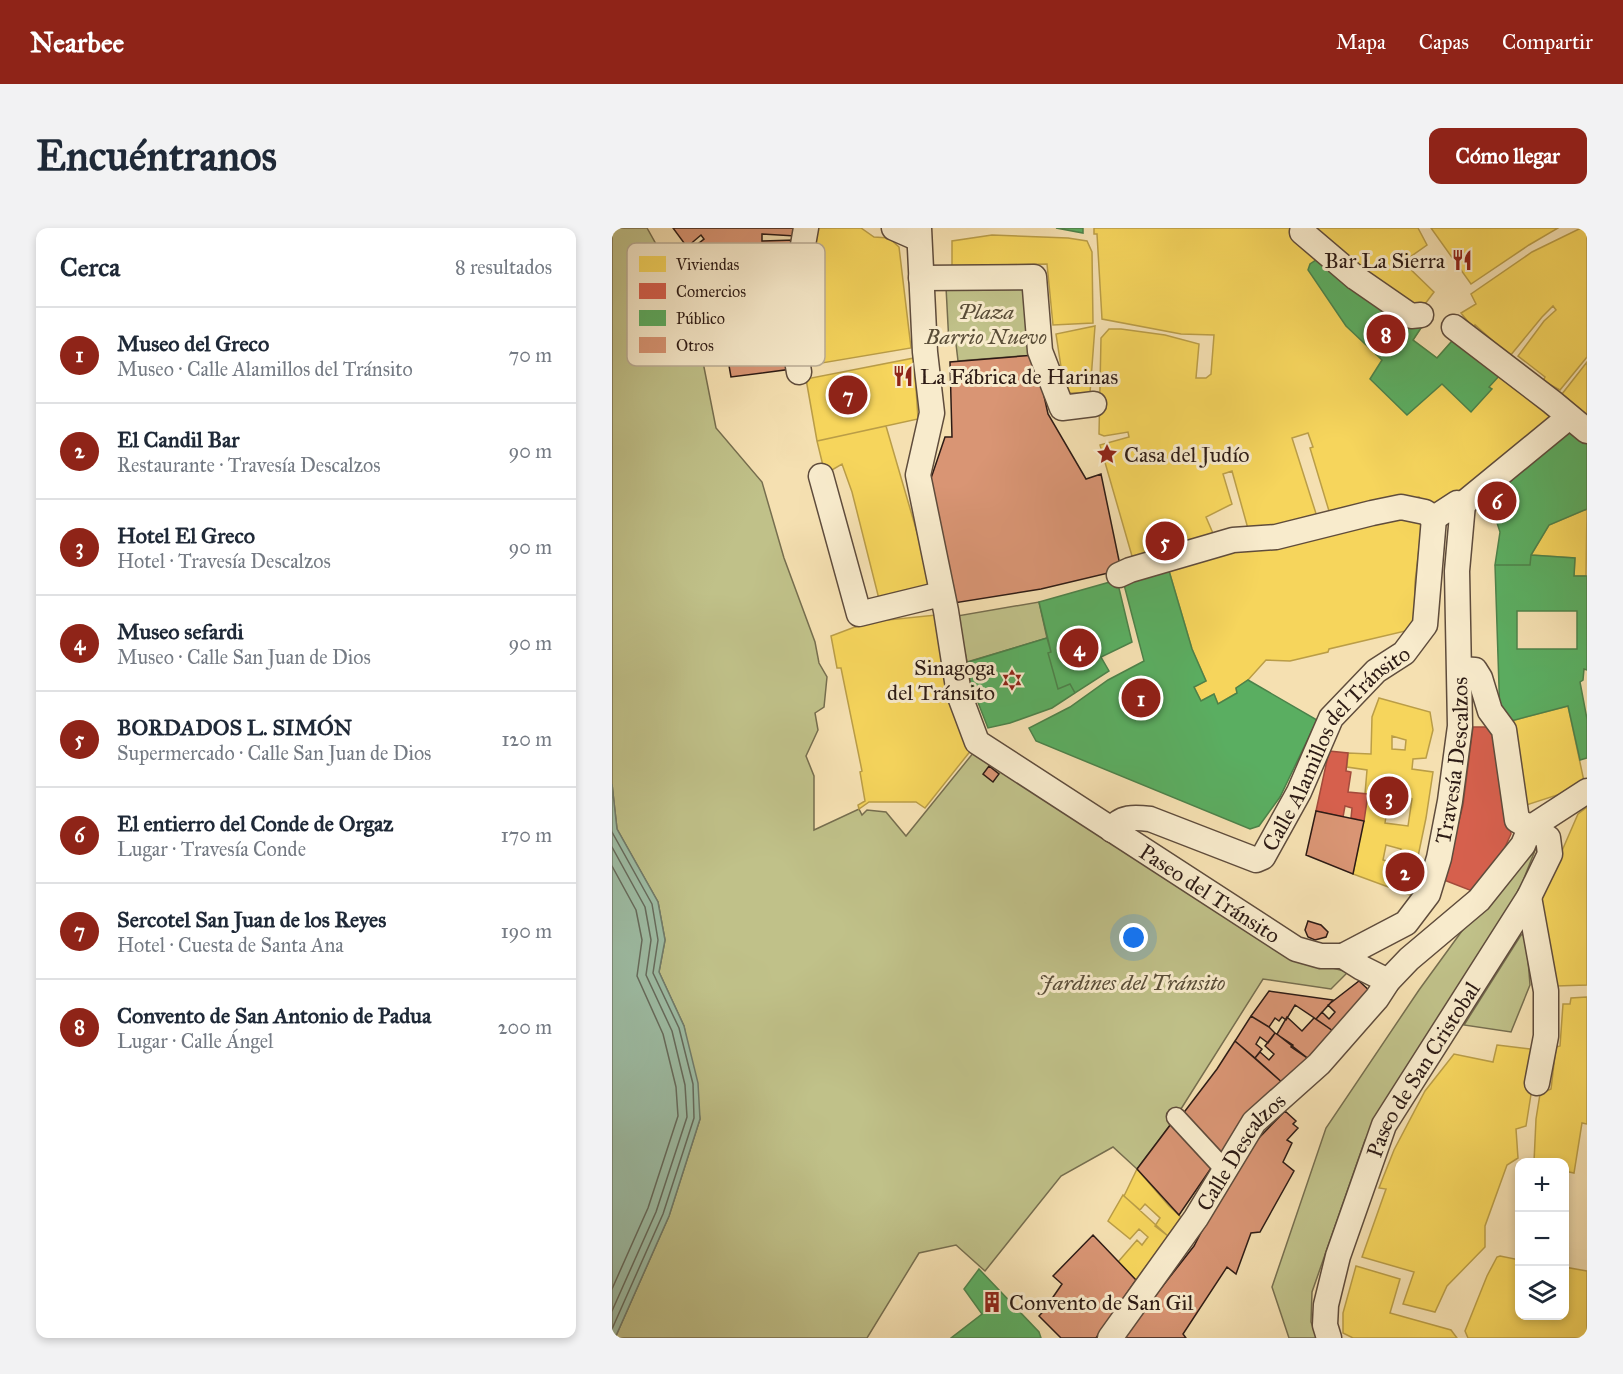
<!DOCTYPE html>
<html lang="es">
<head>
<meta charset="utf-8">
<style>
  body { margin:0; font-family:"IM FELL Great Primer",serif; background:#f2f2f3; color:#1f2937 }
  .controls { position:absolute; right:18px; bottom:18px; display:grid; overflow:hidden; border-radius:12px; box-shadow:0 3px 9px #0003 }
  .controls button { width:54px; height:54px; display:grid; place-items:center; padding:0; border:0; border-bottom:2px solid #e0e1e3; background:#fff; color:#1f2937; font:30px sans-serif }
  .you { position:absolute; left:522px; top:710px; width:21px; height:21px; margin:-15px; border:4px solid #fff; border-radius:50%; background:#1a73e8; box-shadow:0 0 0 9px #1a73e833 }
  .badge { display:grid; place-items:center; width:39px; height:39px; border-radius:50%; background:#8f2418; color:#fff; font-size:20px; font-weight:700 }
  .pin { position:absolute; translate:-50% -50%; border:3px solid #fff; box-shadow:0 2px 6px #0006 }
  .list { margin:0; padding:0; list-style:none }
  h2 { display:flex; justify-content:space-between; align-items:center; height:78px; margin:0; padding:0 24px; font-size:26px }
  h2 small { font-size:20px; font-weight:400; color:#747a83 }
  .list li { display:grid; grid-template-columns:39px 1fr auto; gap:18px; align-items:center; box-sizing:border-box; height:96px; padding:0 24px; border-top:2px solid #e0e1e3 }
  .list b { display:block; font-size:22px; white-space:nowrap }
  .list p { margin:0; font-size:20px; white-space:nowrap; color:#747a83 }
  .list em { font-size:20px; font-style:normal; color:#747a83 }
  .icon { flex:none; width:33px; height:33px; fill:none; stroke:currentColor; stroke-width:2; stroke-linecap:round; stroke-linejoin:round }
  .map { position:relative; flex:none; width:975px; height:1110px; overflow:hidden; border-radius:12px }
  header { display:flex; align-items:center; gap:36px; box-sizing:border-box; height:84px; padding:0 30px; background:#8f2418; color:#fff }
  header strong { font-size:28px }
  nav { display:flex; gap:33px; margin-inline-start:auto; font-size:21px }
  .intro { display:flex; align-items:center; justify-content:space-between; box-sizing:border-box; height:144px; padding:0 36px }
  h1 { margin:0; font-size:42px }
  .button { padding:15px 27px; border-radius:12px; background:#8f2418; color:#fff; font-size:21px; font-weight:700 }
  main { display:flex; gap:36px; padding:0 36px }
  aside { flex:1; background:#fff; border-radius:12px; box-shadow:0 3px 9px #0003 }
  .map>svg:first-child { display:block }
  .green { fill:#c0c189; stroke:#766e4f; stroke-width:1.5 }
  .water { fill:#9ebea6; stroke:#717d6c; stroke-width:1.5 }
  .homes { fill:#f6d55c; stroke:#ba9d47; stroke-width:1.5; fill-rule:evenodd }
  .shops { fill:#d6604d; stroke:#a34b3c; stroke-width:1.5 }
  .public { fill:#5aae61; stroke:#4c824a; stroke-width:1.5; fill-rule:evenodd }
  .lines { fill:none; stroke-linecap:round; stroke-linejoin:round }
  .shore { stroke:#666c5e; stroke-width:1.5 }
  .building { fill:#d99574; stroke:#2d1b15; stroke-width:1.5 }
  .pedestrian-casing { stroke:#5f4c3c; stroke-width:21 }
  .minor-casing { stroke:#5f4c3c; stroke-width:27 }
  .pedestrian { stroke:#f8ebcc; stroke-width:18 }
  .minor { stroke:#f8ebcc; stroke-width:24 }
  .labels { text-anchor:middle; dominant-baseline:central; stroke-width:6; stroke-linejoin:round; paint-order:stroke }
  .poi-label { font-size:22px; fill:#2d1b15; stroke:#f8ebcc; text-anchor:start }
  .park-label { font-size:22px; font-style:italic; fill:#594d38; stroke:#f8ebcc }
  .street-label { font-size:22px; fill:#2d1b15; stroke:#f8ebcc }
  .key { fill:#f8ebcc; stroke:#bbad95; stroke-width:1.5 }
  .key-label { font-size:16px; fill:#2d1b15 }
</style>
</head>
<body>
<header>
<strong>Nearbee</strong>
<nav><a>Mapa</a><a>Capas</a><a>Compartir</a></nav>
</header>
<div class="intro"><h1>Encuéntranos</h1><a class="button">Cómo llegar</a></div>
<main>
<aside>
<h2>Cerca<small>8 resultados</small></h2>
<ul class="list">
<li><span class="badge">1</span><div><b>Museo del Greco</b><p>Museo · Calle Alamillos del Tránsito</p></div><em>70 m</em></li>
<li><span class="badge">2</span><div><b>El Candil Bar</b><p>Restaurante · Travesía Descalzos</p></div><em>90 m</em></li>
<li><span class="badge">3</span><div><b>Hotel El Greco</b><p>Hotel · Travesía Descalzos</p></div><em>90 m</em></li>
<li><span class="badge">4</span><div><b>Museo sefardi</b><p>Museo · Calle San Juan de Dios</p></div><em>90 m</em></li>
<li><span class="badge">5</span><div><b>BORDADOS L. SIMÓN</b><p>Supermercado · Calle San Juan de Dios</p></div><em>120 m</em></li>
<li><span class="badge">6</span><div><b>El entierro del Conde de Orgaz</b><p>Lugar · Travesía Conde</p></div><em>170 m</em></li>
<li><span class="badge">7</span><div><b>Sercotel San Juan de los Reyes</b><p>Hotel · Cuesta de Santa Ana</p></div><em>190 m</em></li>
<li><span class="badge">8</span><div><b>Convento de San Antonio de Padua</b><p>Lugar · Calle Ángel</p></div><em>200 m</em></li>
</ul>
</aside>
<div class="map">
<svg width="975" height="1110" viewBox="0 0 975 1110">
  <rect width="100%" height="100%" fill="#f5e0b1"/>
  <filter id="stains"><feTurbulence type="fractalNoise" baseFrequency=".00333" numOctaves="4"/><feColorMatrix values="0 0 0 0 .2 0 0 0 0 .09 0 0 0 0 .02 0 0 0 .5 -.17"/></filter>
  <radialGradient id="worn" r=".72"><stop offset=".6" stop-color="#630" stop-opacity="0"/><stop offset="1" stop-color="#630" stop-opacity=".3"/></radialGradient>
  <path class="green" d="M0 0H35L58 41 69 82 90 129 104 200 150 254 172 330 203 414 207 435 215 449 212 479 203 485 206 502 194 528 202 548V602L247 581 250 587 255 582 274 584 294 608 362 524 682 730 736 744 719 761 651 751 562 892 525 941 501 919 449 948 373 1043 344 1017 307 1025 255 1110H3L57 988 88 891 72 798 47 744 53 712 46 674 5 601 0 556Z
    M334 59 415 61 423 127 346 133 344 116H337Z
    M427 374 435 410 355 434 345 388Z
    M924 620 905 668 848 761 753 912 700 1064 699 1094 705 1110H677L660 1059 714 900 807 762 863 685Z
    M914 706 918 757 899 804 852 797 909 707Z"/>
  <path class="water" d="M0 556 5 601 46 674 53 712 47 744 72 798 86 855 88 891 57 988 3 1110H0Z"/>
  <path class="homes" d="M203 0H249L262 9 277 10 287 19 299 120 210 135 206 109 186 113Z
    M482 0H679L742 56 744 54 809 100 801 112 825 130 840 113 945 193 865 257 815 281 807 269 783 277 753 275 717 283 698 220 701 219 696 205 680 210 707 295 638 308 620 243 611 246 620 276 594 289 603 310 522 335 488 217 517 209 516 204 492 208 487 206 489 110 497 101H509L553 107 587 116 584 150H594L599 146 602 107 569 106 490 91 485 6H482Z
    M698 0H806L815 17 791 34 822 64 807 84Z
    M819 0H946L917 17 859 56Z
    M969 0H975V129L948 162 931 153 933 149 906 128 932 93 944 82 941 78 930 89 898 128 863 97 861 100 849 85 864 76 859 66 920 24Z
    M380 7 456 10 475 13 480 24 481 95 441 97 435 36 340 38V13Z
    M483 98 478 165H453L444 106Z
    M302 130 306 191 205 213 194 151Z
    M975 134V185L974 186 950 166Z
    M274 198 320 356 267 371 240 264 230 236 213 246 205 213Z
    M975 281 974 348H962L963 330 919 327 937 297Z
    M787 282 811 287 803 354 802 401 717 421 716 424 678 433 654 432 636 452 624 460 625 465 606 476 602 466 589 473 582 459 594 453 580 421 555 336Z
    M324 387 360 521 313 580 304 574H257L247 581 246 577 253 573 248 544 250 543 229 440H225L219 408 256 394Z
    M767 470 818 484 821 502 814 530 801 531 800 541 821 544 814 590 798 667 741 646 756 566H753L755 542 735 539 736 525 759 526 760 489ZM780 508 794 512 793 522 780 521ZM777 568 800 571 796 598 773 595ZM774 617 789 621 786 636 771 632Z
    M956 478 973 558 908 579 899 493Z
    M975 579V757L944 758 929 671 966 586Z
    M975 769V896L970 895 962 945 952 943V934H922L924 891 928 866 939 861 944 819 948 818 951 776H958L959 770Z
    M885 817 926 822 914 898 904 901 906 930 895 937 873 998V1019L835 1058 823 1084 791 1076 802 1044 750 1029 774 961 767 960 782 922 813 863 842 826 881 834Z
    M525 941 557 978 569 989 556 1008 543 998 548 990 533 976 528 982 512 968Z
    M511 967 556 1008 524 1052 506 1034 525 1012 530 1017 536 1009 527 1001 518 1011 496 993Z
    M888 1028 908 1032V1088H952V1039L975 1043V1110H856L853 1103 875 1048 885 1029Z
    M744 1038 788 1051 778 1085 839 1102 845 1110H741L731 1105V1085Z"/>
  <path class="shops" d="M861 499H883L899 606 883 641 860 663 832 652 851 577Z
    M717 523 736 525 734 543 739 544 736 564 756 566 752 593 739 590 740 580 733 578 731 589 704 583Z"/>
  <path class="public" d="M444 0H471V5Z
    M710 28 809 100 801 112 825 130 840 113 889 146 877 159 880 161 859 184 830 156 795 187 758 151 770 132 734 98 696 42 698 36Z
    M955 196 975 215V281L937 297 919 327 918 337H883L888 304 875 264Z
    M919 327 963 330 962 348H975V442L972 441 971 452 968 454 975 491V530L968 532 956 478 899 493 888 489 883 337H918ZM905 383H965V421H905Z
    M555 336 580 421 594 453 582 459 589 473 602 466 606 476 625 465 624 460 636 452 705 492 668 569 647 598 638 601 424 513 417 500 458 479 496 452 532 433 510 349Z
    M505 352 520 414 489 429 497 443 463 465 458 456 446 461 436 425 439 424 427 374Z
    M435 410 439 424 436 425 446 461 458 456 463 465 440 480 398 495 376 500 356 449 353 435Z
    M367 1041 427 1104 429 1110H339L370 1086 352 1061Z"/>
  <g class="lines">
    <path class="shore" d="M0 604 40 676 46 712 41 745 67 800 81 856 82 890 51 986 0 1101
      M0 619 33 679 39 712 34 747 60 803 73 857 75 889 44 984 0 1083
      M0 638 24 682 30 712 25 748 51 806 64 859 66 888 36 980 0 1061"/>
  </g>
  <path class="building" d="M61 0H183V8L150 6V13L183 12 180 141 119 149 99 36 118 33 125 69 130 68 121 22 99 26 86 35 77 23 92 11 89 7 75 19Z
    M423 127 436 186 474 251 489 246 509 342 429 361 342 375 313 268 333 209H340L338 134Z
    M377 538 387 546 381 554 371 546Z
    M704 583 752 593 741 646 694 627Z
    M696 693 709 697 716 704 714 709 703 712 696 709 693 702Z
    M747 753 760 765 724 805 704 791 710 784 717 791 723 784 716 777Z
    M657 763 721 772 704 791 683 777 674 792 670 789 667 793 663 790 657 799 639 788Z
    M639 788 657 799 663 805 656 815 648 809 644 816 650 821 643 830 623 813Z
    M675 789 690 803 702 790 724 805 698 832 665 806Z
    M663 805 681 817 679 819 698 832 673 857 643 830 648 824 657 832 662 826 653 818Z
    M623 813 673 857 608 929 570 887 605 841Z
    M673 883 684 893 681 896 686 900 675 912 680 915 671 934 682 943 648 1004 639 1005 624 1046 615 1039 571 1106 574 1110H510L582 1018 598 987 642 915Z
    M562 892 604 933 567 987 525 941Z
    M481 1007 524 1052 484 1110H449L427 1088 441 1073 439 1072 450 1056 441 1048Z"/>
  <g class="lines">
    <defs>
      <path id="pedestrian" d="M564 889 613 942"/>
      <g id="minor">
        <path d="M282 0 307 11"/>
        <path id="s1" d="M307 0 313 124 320 185 306 247 334 383 347 466 365 514 684 721 709 728H731L750 740 776 753"/>
        <path d="M690 4 744 50 799 88 809 87"/>
        <path d="M309 50 422 49 428 123 450 180 482 176"/>
        <path d="M842 99 940 174 975 203"/>
        <path d="M187 144 178 90 194 0"/>
        <path d="M209 248 247 386 329 366"/>
        <path d="M851 276 957 189"/>
        <path d="M507 347 518 342 621 312 664 309 760 285 789 279 813 284 822 290"/>
        <path d="M918 600 975 563"/>
        <path id="s2" d="M500 602C508 588 523 589 538 591L644 632 651 629 687 564 719 490 764 443 792 425 813 397 822 290"/>
        <path d="M917 669 934 763V808L925 855"/>
        <path id="s3" d="M731 728 794 695 816 666 827 630 838 573 848 498 845 343 851 276 845 275 822 290"/>
        <path id="s4" d="M498 1110 584 990 642 894 707 836 765 770 776 753 797 731 867 672 911 617 918 600"/>
        <path id="s5" d="M717 1110 713 1097 714 1077 726 1028 772 897 917 669 938 626 936 610 905 592 892 502 878 483 868 450 863 442 848 441"/>
      </g>
    </defs>
    <use href="#pedestrian" class="pedestrian-casing"/>
    <use href="#minor" class="minor-casing"/>
    <use href="#pedestrian" class="pedestrian"/>
    <use href="#minor" class="minor"/>
  </g>
  <defs>
    <symbol id="restaurant-bare" viewBox="-9 -9 18 18"><path d="M-5-6h1v4h1v-4h1v4h1v-4h1v5L-1.5 .5V6h-2V.5L-5-1ZM5-6V6H3V1.5H1.5Q1.5-4 5-6Z" fill="#8f2418" stroke="#f8ebcc" stroke-width="2.5" paint-order="stroke"/></symbol>
    <symbol id="sight-bare" viewBox="-9 -9 18 18"><path d="M0-6L1.8-2.2L6-1.7L2.9 1.2L3.7 5.4L0 3.3L-3.7 5.4L-2.9 1.2L-6-1.7L-1.8-2.2Z" fill="#8f2418" stroke="#f8ebcc" stroke-width="2.5" paint-order="stroke"/></symbol>
    <symbol id="synagogue-bare" viewBox="-9 -9 18 18"><path d="M0-6.5L5.6 3.2H-5.6ZM0 6.5L5.6-3.2H-5.6Z" fill="#8f2418" stroke="#f8ebcc" stroke-width="2.5" paint-order="stroke"/></symbol>
    <symbol id="building-bare" viewBox="-9 -9 18 18"><path d="M-4-6H4V6H1V3H-1V6H-4ZM-2.5-4.3h1.7v1.8h-1.7ZM.8-4.3h1.7v1.8H.8ZM-2.5-1h1.7V.8h-1.7ZM.8-1h1.7V.8H.8Z" fill="#8f2418" stroke="#f8ebcc" stroke-width="2.5" paint-order="stroke"/></symbol>
  </defs>
  <g fill-rule="evenodd">
    <use href="#restaurant-bare" x="835" y="17" width="30" height="30"/>
    <use href="#restaurant-bare" x="276" y="133" width="30" height="30"/>
    <use href="#sight-bare" x="480" y="211" width="30" height="30"/>
    <use href="#synagogue-bare" x="385" y="437" width="30" height="30"/>
    <use href="#building-bare" x="365" y="1059" width="30" height="30"/>
  </g>
  <g class="labels">
    <g class="poi-label">
      <text x="833" y="32" text-anchor="end">Bar La Sierra</text>
      <text x="308" y="148">La Fábrica de Harinas</text>
      <text x="512" y="226">Casa del Judío</text>
      <text x="383" y="439" text-anchor="end">Sinagoga<tspan x="383" dy="25">del Tránsito</tspan></text>
      <text x="397" y="1074">Convento de San Gil</text>
    </g>
    <g class="park-label">
      <text x="374" y="83">Plaza<tspan x="374" dy="25">Barrio Nuevo</tspan></text>
      <text x="520" y="754">Jardines del Tránsito</text>
    </g>
    <g class="street-label">
      <text stroke="none"><textPath href="#s2" startOffset="297">Calle Alamillos del Tránsito</textPath></text>
      <text stroke="none"><textPath href="#s3" startOffset="244">Travesía Descalzos</textPath></text>
      <text stroke="none"><textPath href="#s1" startOffset="801">Paseo del Tránsito</textPath></text>
      <text stroke="none"><textPath href="#s5" startOffset="290">Paseo de San Cristobal</textPath></text>
      <text stroke="none"><textPath href="#s4" startOffset="228">Calle Descalzos</textPath></text>
    </g>
  </g>
  <rect x="15" y="15" width="198" height="123" rx="9" class="key"/>
  <rect x="27" y="28" width="27" height="16" fill="#f6d55c"/>
  <rect x="27" y="55" width="27" height="16" fill="#d6604d"/>
  <rect x="27" y="82" width="27" height="16" fill="#5aae61"/>
  <rect x="27" y="109" width="27" height="16" fill="#d99574"/>
  <g class="key-label">
    <text x="64" y="42">Viviendas</text>
    <text x="64" y="69">Comercios</text>
    <text x="64" y="96">Público</text>
    <text x="64" y="123">Otros</text>
  </g>
  <rect width="100%" height="100%" filter="url(#stains)"/>
  <rect width="100%" height="100%" fill="url(#worn)"/>
</svg>
<div class="controls">
<button>+</button>
<button>−</button>
<button><svg class="icon" aria-label="layers" viewBox="0 0 24 24"><path d="M12 4l9 5-9 5-9-5zM3 14l9 5 9-5"/></svg></button>
</div>
<div class="you"></div>
<div class="pin badge" style="left:529px;top:470px">1</div>
<div class="pin badge" style="left:793px;top:644px">2</div>
<div class="pin badge" style="left:777px;top:568px">3</div>
<div class="pin badge" style="left:467px;top:420px">4</div>
<div class="pin badge" style="left:553px;top:313px">5</div>
<div class="pin badge" style="left:885px;top:273px">6</div>
<div class="pin badge" style="left:236px;top:167px">7</div>
<div class="pin badge" style="left:774px;top:106px">8</div>
</div>
</main>
</body>
</html>
